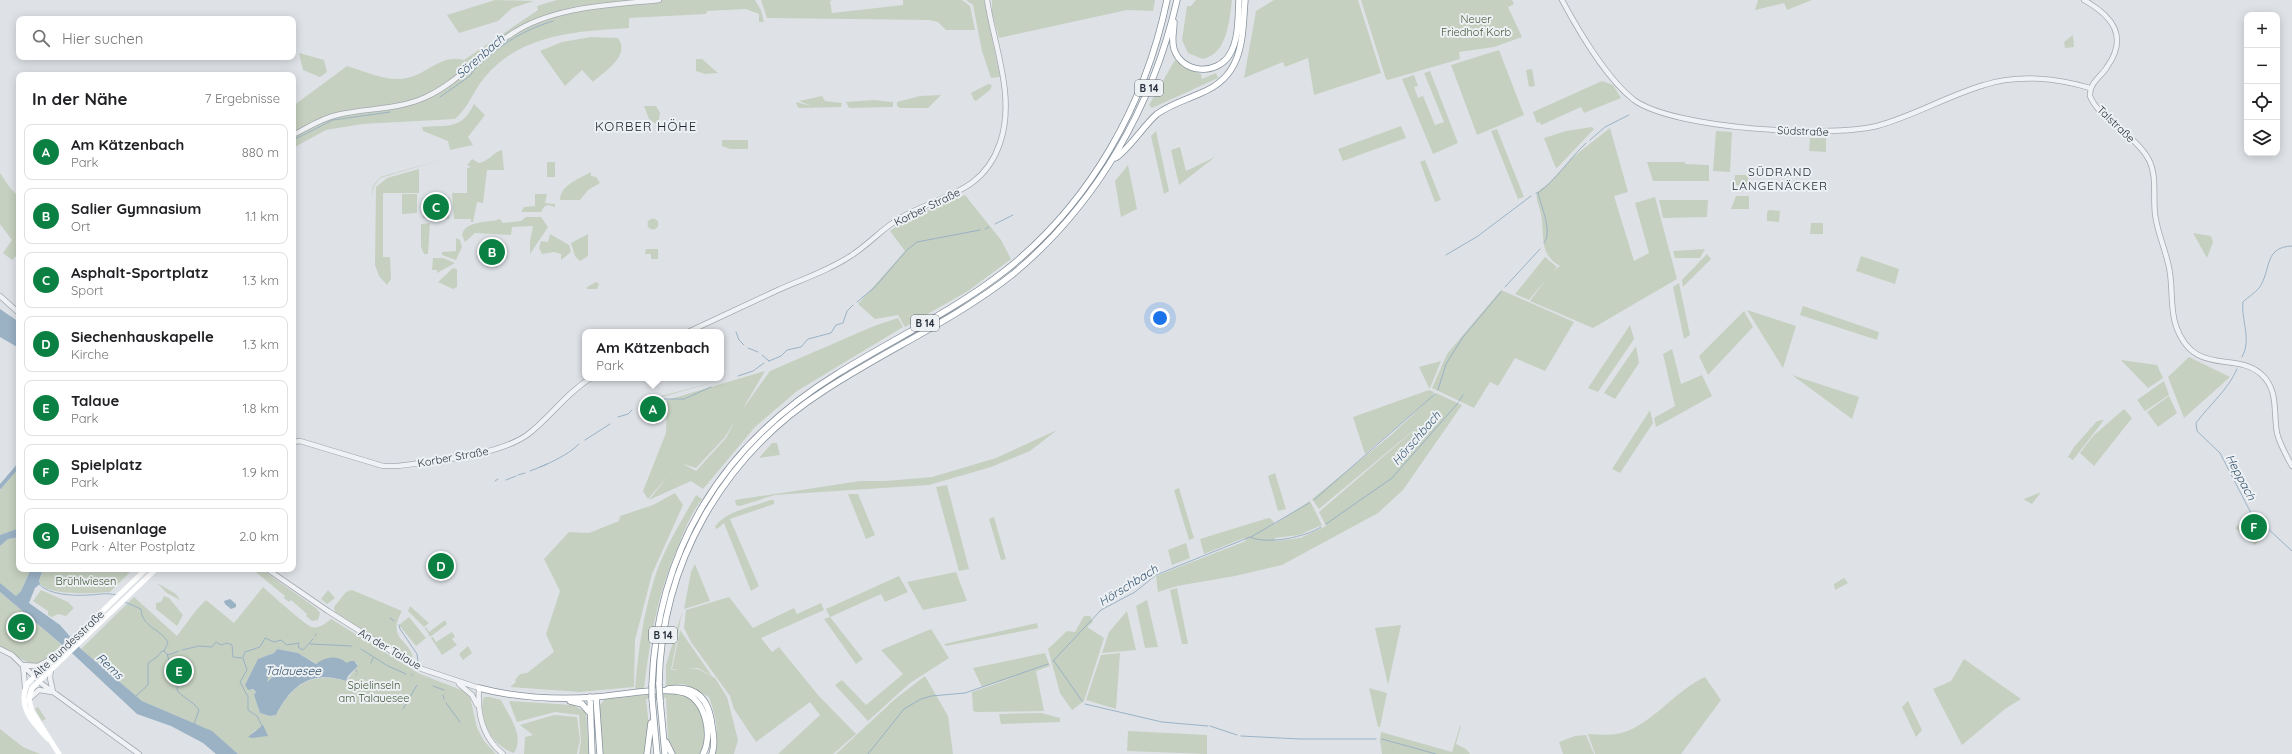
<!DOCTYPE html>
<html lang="de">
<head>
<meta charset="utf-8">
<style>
  body { margin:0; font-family:Quicksand,sans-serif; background:#f2f2f2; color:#202124 }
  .controls { position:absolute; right:12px; top:12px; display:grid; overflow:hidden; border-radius:8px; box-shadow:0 2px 10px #0003 }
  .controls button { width:36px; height:36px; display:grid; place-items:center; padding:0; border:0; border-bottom:1px solid #e0e0e0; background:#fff; color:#202124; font:20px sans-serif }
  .you { position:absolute; left:1160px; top:318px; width:14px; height:14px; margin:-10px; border:3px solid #fff; border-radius:50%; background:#1a73e8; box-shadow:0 0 0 6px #1a73e833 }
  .badge { display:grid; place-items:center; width:26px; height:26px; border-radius:50%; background:#0b8043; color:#fff; font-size:13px; font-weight:700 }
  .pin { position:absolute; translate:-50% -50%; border:2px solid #fff; box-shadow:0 1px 4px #0006 }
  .popup { position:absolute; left:582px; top:329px; width:142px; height:52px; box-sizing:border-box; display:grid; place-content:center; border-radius:8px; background:#fff; filter:drop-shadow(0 1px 3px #0005); font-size:13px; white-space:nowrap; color:#757577 }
  .popup b { font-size:15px; color:#202124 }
  .popup::after { content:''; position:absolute; left:50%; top:100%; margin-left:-8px; border:8px solid transparent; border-top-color:#fff }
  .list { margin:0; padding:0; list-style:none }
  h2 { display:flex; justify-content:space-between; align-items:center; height:52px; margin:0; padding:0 16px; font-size:17px }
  h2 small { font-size:13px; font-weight:400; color:#757577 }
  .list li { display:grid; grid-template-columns:26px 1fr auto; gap:12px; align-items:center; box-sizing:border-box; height:56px; margin:0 8px 8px; padding:0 8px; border:1px solid #e0e0e0; border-radius:8px }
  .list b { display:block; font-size:15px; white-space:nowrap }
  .list p { margin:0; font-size:13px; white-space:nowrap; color:#757577 }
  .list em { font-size:13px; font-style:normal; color:#757577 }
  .icon { flex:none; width:22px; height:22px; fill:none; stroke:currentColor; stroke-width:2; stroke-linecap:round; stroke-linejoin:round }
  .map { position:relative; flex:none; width:2292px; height:754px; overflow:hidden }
  .search { position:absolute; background:#fff; box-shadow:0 2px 10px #0003; left:16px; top:16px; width:280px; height:44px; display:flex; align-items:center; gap:10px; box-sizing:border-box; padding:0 14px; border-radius:8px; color:#757577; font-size:15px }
  .panel { position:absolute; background:#fff; box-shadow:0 2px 10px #0003; left:16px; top:72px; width:280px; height:500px; border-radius:8px }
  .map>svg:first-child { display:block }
  .green { fill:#c5d0c0; fill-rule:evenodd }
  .water { fill:#9bb2c5; fill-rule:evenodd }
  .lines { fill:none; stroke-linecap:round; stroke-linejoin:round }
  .stream { stroke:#9bb2c5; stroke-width:1 }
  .canal { stroke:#9bb2c5; stroke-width:4 }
  .tertiary-casing { stroke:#a4a9b0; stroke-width:6 }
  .trunk-casing { stroke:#86919c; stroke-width:7 }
  .tertiary { stroke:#f0f2f5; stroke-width:4.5 }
  .secondary { stroke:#fff; stroke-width:5 }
  .trunk { stroke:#fff; stroke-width:5.5 }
  .trunk-bridge-casing { stroke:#86919c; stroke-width:7; stroke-linecap:butt }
  .trunk-bridge { stroke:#fff; stroke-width:5.5 }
  .labels { text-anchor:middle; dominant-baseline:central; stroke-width:4; stroke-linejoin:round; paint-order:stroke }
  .shield { fill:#edf1f4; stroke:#636b73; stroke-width:1 }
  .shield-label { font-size:10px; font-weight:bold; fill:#28313c }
  .park-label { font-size:11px; fill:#3f5736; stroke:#edf1f4 }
  .street-label { font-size:11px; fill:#28313c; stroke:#edf1f4 }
  .water-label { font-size:12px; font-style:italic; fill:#35536d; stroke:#edf1f4 }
  .neighbourhood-label { font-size:12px; letter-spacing:1px; fill:#1a222d; stroke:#edf1f4 }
  .quarter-label { font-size:13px; letter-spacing:1px; fill:#1a222d; stroke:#edf1f4 }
</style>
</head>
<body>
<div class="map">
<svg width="2292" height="754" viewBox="0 0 2292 754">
  <rect width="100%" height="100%" fill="#dee2e7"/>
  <path class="green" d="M495 0 534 1 512 8 498 21 459 33 447 15Z
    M557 0H755L761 10 764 22H759V14L746 9 707 11 706 14 629 18V28C578 31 520 34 485 77 473 91 469 107 455 119L362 124 326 130 293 148V106L347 66C364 71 383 80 401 79 424 78 440 53 464 60L538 10 537 6Z
    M761 0H833L830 1 832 13 903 5V0H962L970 6 975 30H946L938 22 929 20 767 18Z
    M966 0H984L1000 77 991 78 982 51 973 5Z
    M992 0H1155L1153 11 1127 10 999 38 992 13Z
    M1196 0H1232C1229 21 1228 53 1203 59L1188 53 1182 40 1187 6H1191Z
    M1274 0H1358L1381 73 1314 95 1308 58 1285 67 1283 62 1244 78 1256 11Z
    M1361 0H1512L1514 4 1508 7 1522 37 1494 47 1459 52 1460 59 1388 80 1386 79Z
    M1758 0H1812L1787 10 1784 3 1755 10Z
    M2073 35 2074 47 2065 48 2064 42Z
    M591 37 618 38C631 56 604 72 593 82L582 70 565 86 540 51 562 42Z
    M1499 50 1524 115 1477 135 1451 65Z
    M299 53 324 60 327 72 320 77 303 70Z
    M696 59H702L718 73 705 74 696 71Z
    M1175 60 1185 67 1201 74 1202 79 1216 73 1218 78 1152 108 1149 105Z
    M1532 69 1535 86 1529 87 1526 70Z
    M1430 71 1458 143 1433 154 1402 79 1414 75 1418 86 1414 87 1418 98 1423 96 1435 125 1444 122 1424 73Z
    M1602 81 1613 85 1621 98 1584 113 1581 107 1541 125 1540 122 1537 123 1533 112Z
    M988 84 992 85 990 90 976 101 974 100 971 93Z
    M941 95 928 108H900L897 106V102L920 96Z
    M822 96 825 101 842 103 841 107 799 108 797 106 796 102 812 106 799 101Z
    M874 100 893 102V107L849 108 846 102Z
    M474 104 485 115 468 137 473 145 450 150 448 141 423 131 422 127C447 125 462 130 474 104Z
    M644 106H656L660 113 658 125 649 119Z
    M1401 126 1406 138 1343 161 1338 149Z
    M1592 127 1594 129 1557 168 1555 166 1544 138 1566 131Z
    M1610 128 1628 192 1614 196 1634 261 1649 253 1635 203 1655 197 1677 279 1593 328 1530 301 1546 279 1529 300 1515 294 1545 257 1557 267 1553 271 1560 266C1538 254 1545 235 1541 214 1540 207 1535 199 1537 192L1548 184 1573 157Z
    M1497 129 1524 197 1518 199 1491 131Z
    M1156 131 1169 191 1164 194 1151 136Z
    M1716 131 1732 132 1730 172 1713 171Z
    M1810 138H1826V152L1809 151Z
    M722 140H748V149H730L722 146Z
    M1180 147 1186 171 1215 157 1179 185 1171 150Z
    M502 150 504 170H487L483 203 477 202 473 222H471V219H454L452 193H467V168L471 167 467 165 472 159 479 163C489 161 492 153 502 150Z
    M447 158 380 178 374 186 371 200 373 186 380 177Z
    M1425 160 1441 200 1435 202 1420 162Z
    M547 162H555V177H547Z
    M1647 162H1685V164L1709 165V181H1653Z
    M1128 165 1137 209 1121 217 1115 181Z
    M419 169V193H383V257H390L391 279 387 285 379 276 375 265 376 187 387 178Z
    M591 172V176L596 177 600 183 588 190 580 200H560C560 185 579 179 591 172Z
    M0 173 10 188 19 197V256L17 255 12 260 3 253 12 240 0 224Z
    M1735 175H1748V186L1734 185Z
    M402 194H417V213L402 214Z
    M535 194H547L545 203 555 204V207L548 205 544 207 541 212H521L524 207 535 206Z
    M965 195 1001 240 1011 259 968 291 905 327 898 315 875 319 858 304 905 251 890 231 909 218Z
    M1736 196H1749V209H1731Z
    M424 197 449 198V219L423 218Z
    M1659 200H1708L1707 217 1663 218Z
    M1769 210 1780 211 1779 222 1767 221V212Z
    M526 217H541L548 227 530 254V241L533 226 512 227 511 235 475 233 465 242 462 235C465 220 489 223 500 219L503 223 521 221Z
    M647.5 224a5.5 5.5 0 1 1 11 0a5.5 5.5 0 1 1-11 0Z
    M430 223 428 254H424L421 247V224Z
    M1811 223H1823V234H1810Z
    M2193 233 2211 236 2213 242 2207 258Z
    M550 234 569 245 571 252 561 260V254L554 252 542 254 539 248 541 241 548 242Z
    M588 234V256L580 261 575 256 571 243Z
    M456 238 460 240 462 247 456 260 442 255V252L456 251Z
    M646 249H658V259H651V254H645Z
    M1705 249 1700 258H1675L1673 251Z
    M1707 254 1711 259 1683 287 1682 280Z
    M1861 256 1899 269 1895 284 1856 271Z
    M433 258H443L455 263 437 273V270H432Z
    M453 268 457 269V287L453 289 438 282Z
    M596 282 599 284 597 289H587V287Z
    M1679 283 1690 335 1684 339 1673 287Z
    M1501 290 1574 322 1545 371 1515 358 1498 386 1490 382 1474 408 1432 388 1447 354Z
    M1803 306 1879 332 1877 340 1800 315Z
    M1747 310 1796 326 1783 368Z
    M1744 311 1753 327 1708 375 1699 356Z
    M898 318 903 327 797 391 755 427 703 489 691 481 649 500 669 475 648 499 643 491 666 433 667 400 765 371 742 410 770 371 874 326ZM735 421 726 438 696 471 683 464 696 468 725 437Z
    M1630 325 1634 339 1598 392 1588 388Z
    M1636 346 1639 363 1615 399 1604 393Z
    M1672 349 1681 384 1702 375 1712 396 1656 427 1654 418 1675 406 1663 354Z
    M2189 357 2230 377 2184 418 2168 377Z
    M2121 360 2157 365 2163 378 2148 388Z
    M1441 361 1430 388H1429L1419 367Z
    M1792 375 1859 397 1852 419Z
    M2164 381 2169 395 2145 411 2137 400Z
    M715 382 662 397 661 396Z
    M1429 390 1434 392 1432 397 1365 454 1353 417Z
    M1436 393 1462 405 1403 490 1378 513 1282 565 1235 576 1177 586 1158 592 1156 576 1246 541 1244 538 1204 554 1200 539 1265 519 1270 518 1274 522 1273 525 1310 501 1322 525 1299 535 1275 538V541L1300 538 1326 526 1319 512 1428 418 1319 509 1312 499 1390 436Z
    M2169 396 2177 413 2158 427 2147 412Z
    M661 401 663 411 648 419 643 406Z
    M2124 409 2132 418 2094 466 2080 453 2093 436Z
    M1650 410 1653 423 1620 473 1612 469Z
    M2104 420 2073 460 2068 457 2074 447 2097 421Z
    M1057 430 1030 451 991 467 929 485 775 495 740 506 736 505 735 500 860 481H886L932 477 996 458Z
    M772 443H777L780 455 759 458Z
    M19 468V529L0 535V490Z
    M1275 473 1286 509 1278 511 1268 476Z
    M947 485 969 569 959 571 936 487Z
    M1179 488 1194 538 1189 540 1174 490Z
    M2041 492 2032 504 2023 499H2024Z
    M675 493 683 505 652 574 635 640 634 687 580 692 510 687 516 682 515 680 520 674 527 673 554 652 546 634 560 591 544 559 569 532 589 533 619 521 620 516 653 505Z
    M848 494H858L875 535 866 539Z
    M696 495 702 499C692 512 686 526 680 542 657 594 651 634 644 689H635C638 652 643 616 654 580 663 550 681 522 696 495Z
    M770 500H774V504L730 519 759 586 751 591 724 523 717 529 715 527C725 511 752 507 770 500Z
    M2247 516 2255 526 2267 534 2255 545 2235 528Z
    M994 517 1006 559 1001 560 989 519Z
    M19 537V569H31L21 591 16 596 0 583V546L8 539Z
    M1186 543 1190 558 1172 565 1168 550Z
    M695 564 710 601 684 609 691 572Z
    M43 569H133L110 592C95 593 47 597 39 582Z
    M252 569H261L316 608 320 613 318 620 312 621 306 616 307 614 291 600 289 602 284 598 285 596Z
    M956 572 967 601 923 610 907 582Z
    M899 576 908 592 885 602 881 594 830 617 863 659 856 664 824 619 830 617 826 609Z
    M1844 578 1848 583 1835 590 1834 584Z
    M157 583 176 594 180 600 167 593Z
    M263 587C271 594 306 626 312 627 319 629 326 623 331 619L420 674 464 691 470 697 477 728 484 741 496 754H238L211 731 142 701 81 649 134 597 177 636 197 609 206 600 234 623ZM277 649 298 653 317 664 357 663 358 666 346 681C312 671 292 684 276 715L270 716 260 713 254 695 256 692 251 689 270 654 274 653ZM255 730 268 736 249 737Z
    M1177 588 1188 644H1182L1170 590Z
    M41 590 68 602 74 608 66 616 58 614 52 617 48 615V611L33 601Z
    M328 590 335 598 327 604 321 599Z
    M352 590 402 611C385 642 413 638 413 662L335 612 334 607 346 592Z
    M0 592 62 645C28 675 36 664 0 647Z
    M164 596 169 598 183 615 177 626 156 609V603L161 602Z
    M729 597 753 628 794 608 797 614 821 603 824 610 761 638 772 652 779 647 818 695 856 734 833 754H778L820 715 810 702 756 742 734 709 730 696 691 642 684 628 686 610Z
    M1147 600 1158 647 1145 648 1136 606Z
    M410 606 429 623 424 627 408 611Z
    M1127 611 1136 650 1102 653 1109 632Z
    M682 612 671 670 680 669H672L680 630 712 676 698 668 687 669H698L715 678 727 697 738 740 734 754H714C720 735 716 716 709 697L684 684 666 686V665Z
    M1084 616H1090L1093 622 1087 627 1104 638 1084 701 1072 710 1060 693 1048 649 1067 631 1075 632Z
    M409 617 426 638 416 646 399 625Z
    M445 620 447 624 430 637 425 628 426 627 429 632Z
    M1037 623 1038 628 946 646 944 644Z
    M1401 625 1388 685 1375 628Z
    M931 629 949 658 910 683 868 721 835 685 842 680 866 705 903 674 881 650Z
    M452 632 455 637 452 639 457 645 442 655 431 638 433 637 436 642Z
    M468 646 472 653 463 660 459 654Z
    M1045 653 1050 666 1036 671 1044 711 976 712 973 711 972 692 1021 675 982 687 973 668Z
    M1120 653 1116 709 1086 700 1101 655Z
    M1964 659 2021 699 2005 709 1962 745 1933 689 1951 681Z
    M275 668 277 673 267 682 270 670Z
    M925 676 948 716 953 754H836L895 699Z
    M1705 677 1721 700 1681 754H1595L1588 734C1601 735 1617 736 1630 730 1658 717 1677 690 1705 677Z
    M1369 688 1387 693 1380 727H1378Z
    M666 693C703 693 712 723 701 754H674L668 740 666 698 646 699 649 726 645 754H603L599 706 605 699Z
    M484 697H490L501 700C509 716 525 736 514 753 493 746 476 720 484 697Z
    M509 701 573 705 586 712 589 754H579L581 741 579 715 555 712 517 722Z
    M1908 701 1922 730 1916 737 1902 707Z
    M38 707 46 719 42 721 35 709Z
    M1041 713 1060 718V722L1001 724 999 714Z
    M554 715 577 717 580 740 577 754H524L525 737 533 735 520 725Z
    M1460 726H1461L1456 744 1466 749 1470 754H1382L1380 740 1381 732 1452 752Z
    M0 729 23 747 40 754H0Z
    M1128 731 1207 735V754L1127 751Z
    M1586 735 1594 754H1563L1559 742 1575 736Z"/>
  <path class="water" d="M0 309 19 322V348L0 337Z
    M17 529H19V537L8 539 0 546V535Z
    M31 569H43L39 581 40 584 35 588 29 603 60 625 81 649 142 701 212 731 238 754H216L203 743 171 726 137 714 74 655 0 592V583L16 596 21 591Z
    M230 599 236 604V607L231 609 225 604 224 601Z
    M277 649 298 653 316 664C326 656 337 655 347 663L350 661H354L358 666 348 676 346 681C312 670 292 684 276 715L270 716 260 713 254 695 256 692 253 689 248 690 245 685 258 659 274 653ZM275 668 277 673 267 682 271 669Z
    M263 725 268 736 252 738 248 737Z"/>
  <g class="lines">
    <path class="stream" d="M440 97 470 76 473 71C499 46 518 32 553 21
      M293 140 333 120 390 112
      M1590 140 1605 127 1629 115
      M1536 193H1537
      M1538 193C1557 179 1569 159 1586 143
      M1538 193C1541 206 1553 232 1544 243
      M995 224 1013 215
      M985 229 989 227
      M1446 255 1478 236 1531 196
      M1505 287 1540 249
      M857 302 875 287 907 250 917 242 980 230
      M736 332 739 340 744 345
      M748 348 758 352
      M762 355 769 361
      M2242 357C2252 339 2241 321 2243 302 2248 297 2258 291 2261 285 2271 267 2265 247 2292 246
      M769 361 781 356 787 350 801 347 808 339 831 333 836 325 843 323 847 311 853 305
      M2237 369C2228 390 2210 404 2196 423L2197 431 2220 453 2251 513 2292 551
      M738 376 753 371 764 363
      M1438 390 1446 364 1463 337 1501 292
      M664 399H684L711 387
      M654 400 659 398
      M1459 401 1463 395
      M639 408 650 403
      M618 417 628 414 632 410
      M585 440 610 424
      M540 467 547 464
      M530 471C546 465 567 456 579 444
      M518 475 525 473
      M506 480 516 476
      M495 481 498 479
      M1314 500 1435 394
      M1326 524 1392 478 1458 403
      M1251 537 1309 503
      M39 584C48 595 74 596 88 595 98 595 106 592 116 595
      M125 602 141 609C142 628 162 629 168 643L164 651H162L157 657 148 663V685L136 696
      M390 618 394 621
      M399 625 400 629 417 654 418 662
      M315 636 316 634
      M310 644 352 646
      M361 649 388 666 406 674
      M182 650 199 646 212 647 216 642 221 645 227 643 232 645 233 657 242 658
      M164 651 168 655 179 651
      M167 654 171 667 180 680 177 689 178 692 195 705 199 710 194 724
      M243 657 245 652 260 647 265 638 274 642 281 640 287 645 299 643 298 647 303 650 313 639
      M243 658 247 670 240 682 248 697V710L257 716 262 726
      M1053 661 1101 610 1135 592 1156 575 1250 537C1267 545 1306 537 1321 527
      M1054 661 1082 701
      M371 663 373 658
      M356 670 357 672
      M356 675 357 674
      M411 676 413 674
      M433 686 444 690
      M443 695 444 699
      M446 703 460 722
      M1085 704 1162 722 1208 726
      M403 709 417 685
      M1210 726 1237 735
      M1241 736 1300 739H1376
      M1382 739 1436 754
      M868 754 904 709 921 699 931 696 965 693 1048 664"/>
    <path class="canal" d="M0 487 19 465"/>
    <defs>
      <path id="tertiary" d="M1562 0C1578 30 1607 79 1634 100 1674 129 1828 138 1877 126 1914 116 1947 96 1984 85 2017 74 2057 78 2090 88
        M2084 0C2112 16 2129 36 2107 67 2101 77 2089 83 2090 96 2098 118 2136 135 2149 160 2157 176 2153 196 2155 214 2157 231 2164 246 2168 263 2174 284 2169 306 2176 326 2194 377 2235 351 2261 374 2279 390 2273 411 2277 433 2280 445 2286 455 2292 466
        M293 135C307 128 322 118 337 115 366 108 398 110 426 97 459 82 482 52 513 33 555 6 612 5 659 0
        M0 296 19 313
        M688 332C718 318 748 304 778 290 803 279 830 270 852 255 869 244 883 228 900 218 940 195 983 194 1000 143 1016 97 994 46 987 0
        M293 442 300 441 383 466H397C434 461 497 456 527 435 550 418 566 393 591 378
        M267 569 328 611 404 659 422 669 479 688C477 714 482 737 503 754
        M0 649 12 655 42 684 139 754
        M23 665 38 666 51 659
        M23 665 25 687
        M51 669 50 678 53 692
        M459 684 472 695 477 705
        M29 699 39 690 52 692"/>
      <path id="trunk" d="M1174 22C1174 31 1171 40 1174 49 1182 74 1217 76 1230 54 1239 39 1238 17 1239 0
        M1115 158C1126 153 1144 125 1157 114 1171 104 1186 100 1201 93 1244 76 1242 39 1245 0
        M659 684C661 563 723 455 825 390 886 350 955 320 1013 274 1097 204 1153 106 1177 0
        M652 685C657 549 722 445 837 374 893 339 954 311 1006 270 1091 202 1145 105 1167 0
        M479 688C517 698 557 700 597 697 620 695 665 686 685 693 706 701 713 736 703 754
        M668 689C697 685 709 699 712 726 714 736 715 745 712 754
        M590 697 592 754
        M596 697 600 754
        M652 698 657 754
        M660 700 665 754
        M570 701 582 704 589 712
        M666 742 672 754
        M647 754 651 723"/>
    </defs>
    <use href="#tertiary" class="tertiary-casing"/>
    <use href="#trunk" class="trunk-casing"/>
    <use href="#tertiary" class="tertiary"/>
    <path class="secondary" d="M48 739C33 723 17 707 27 684L146 569
      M59 754 32 711 29 699 32 688 156 569"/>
    <use href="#trunk" class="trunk"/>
    <defs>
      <path id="trunk-bridge" d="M659 684 660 700
        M652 698V685"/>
    </defs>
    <use href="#trunk-bridge" class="trunk-bridge-casing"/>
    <use href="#trunk-bridge" class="trunk-bridge"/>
  </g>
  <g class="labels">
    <g class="shield">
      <rect x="1135" y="80" width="28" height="16" rx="3"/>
      <rect x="911" y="315" width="28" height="16" rx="3"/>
      <rect x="649" y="627" width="28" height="16" rx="3"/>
    </g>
    <g class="shield-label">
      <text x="1149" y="88">B 14</text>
      <text x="925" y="323">B 14</text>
      <text x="663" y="635">B 14</text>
    </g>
    <g class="park-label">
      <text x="1476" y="19">Neuer<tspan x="1476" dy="13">Friedhof Korb</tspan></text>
      <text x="86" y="581">Brühlwiesen</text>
      <text x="374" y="685">Spielinseln<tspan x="374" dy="13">am Talauesee</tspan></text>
    </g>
    <g class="street-label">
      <text transform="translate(2116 124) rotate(44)">Talstraße</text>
      <text transform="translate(1803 131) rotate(2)">Südstraße</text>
      <text transform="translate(927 207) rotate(-26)">Korber Straße</text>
      <text transform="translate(453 457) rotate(-10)">Korber Straße</text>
      <text transform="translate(68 644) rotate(-43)">Alte Bundesstraße</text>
      <text transform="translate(390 649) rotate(30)">An der Talaue</text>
    </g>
    <g class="water-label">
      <text transform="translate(480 56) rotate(-41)">Sörenbach</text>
      <text transform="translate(1416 438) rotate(-49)">Hörschbach</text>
      <text transform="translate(2241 477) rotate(62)">Heppach</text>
      <text transform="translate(1128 585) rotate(-32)">Hörschbach</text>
      <text transform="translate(110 666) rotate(43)">Rems</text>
      <text x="293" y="670">Talauesee</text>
    </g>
    <g class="neighbourhood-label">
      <text x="1780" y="171">SÜDRAND<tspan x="1780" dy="14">LANGENÄCKER</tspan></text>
    </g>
    <g class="quarter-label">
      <text x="646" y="126">KORBER HÖHE</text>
    </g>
  </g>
</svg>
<div class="controls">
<button>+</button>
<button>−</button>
<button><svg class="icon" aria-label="locate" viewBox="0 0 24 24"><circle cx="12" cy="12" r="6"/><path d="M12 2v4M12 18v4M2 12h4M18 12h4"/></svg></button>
<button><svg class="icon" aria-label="layers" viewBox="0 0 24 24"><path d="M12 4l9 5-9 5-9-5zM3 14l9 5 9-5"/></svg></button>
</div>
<div class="you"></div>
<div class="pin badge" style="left:653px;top:409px">A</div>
<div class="popup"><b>Am Kätzenbach</b>Park</div>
<div class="pin badge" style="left:492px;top:252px">B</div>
<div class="pin badge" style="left:436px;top:207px">C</div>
<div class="pin badge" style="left:441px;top:566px">D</div>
<div class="pin badge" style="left:179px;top:671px">E</div>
<div class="pin badge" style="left:2254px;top:527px">F</div>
<div class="pin badge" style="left:21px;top:627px">G</div>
<div class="search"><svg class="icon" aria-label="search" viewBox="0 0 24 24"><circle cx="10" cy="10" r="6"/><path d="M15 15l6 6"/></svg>Hier suchen</div>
<section class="panel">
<h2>In der Nähe<small>7 Ergebnisse</small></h2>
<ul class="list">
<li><span class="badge">A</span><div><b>Am Kätzenbach</b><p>Park</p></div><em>880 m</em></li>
<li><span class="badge">B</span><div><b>Salier Gymnasium</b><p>Ort</p></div><em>1.1 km</em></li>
<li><span class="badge">C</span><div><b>Asphalt-Sportplatz</b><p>Sport</p></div><em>1.3 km</em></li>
<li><span class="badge">D</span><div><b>Siechenhauskapelle</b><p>Kirche</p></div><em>1.3 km</em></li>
<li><span class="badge">E</span><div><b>Talaue</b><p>Park</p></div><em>1.8 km</em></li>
<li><span class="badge">F</span><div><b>Spielplatz</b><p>Park</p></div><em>1.9 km</em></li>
<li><span class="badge">G</span><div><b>Luisenanlage</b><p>Park · Alter Postplatz</p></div><em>2.0 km</em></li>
</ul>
</section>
</div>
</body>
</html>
